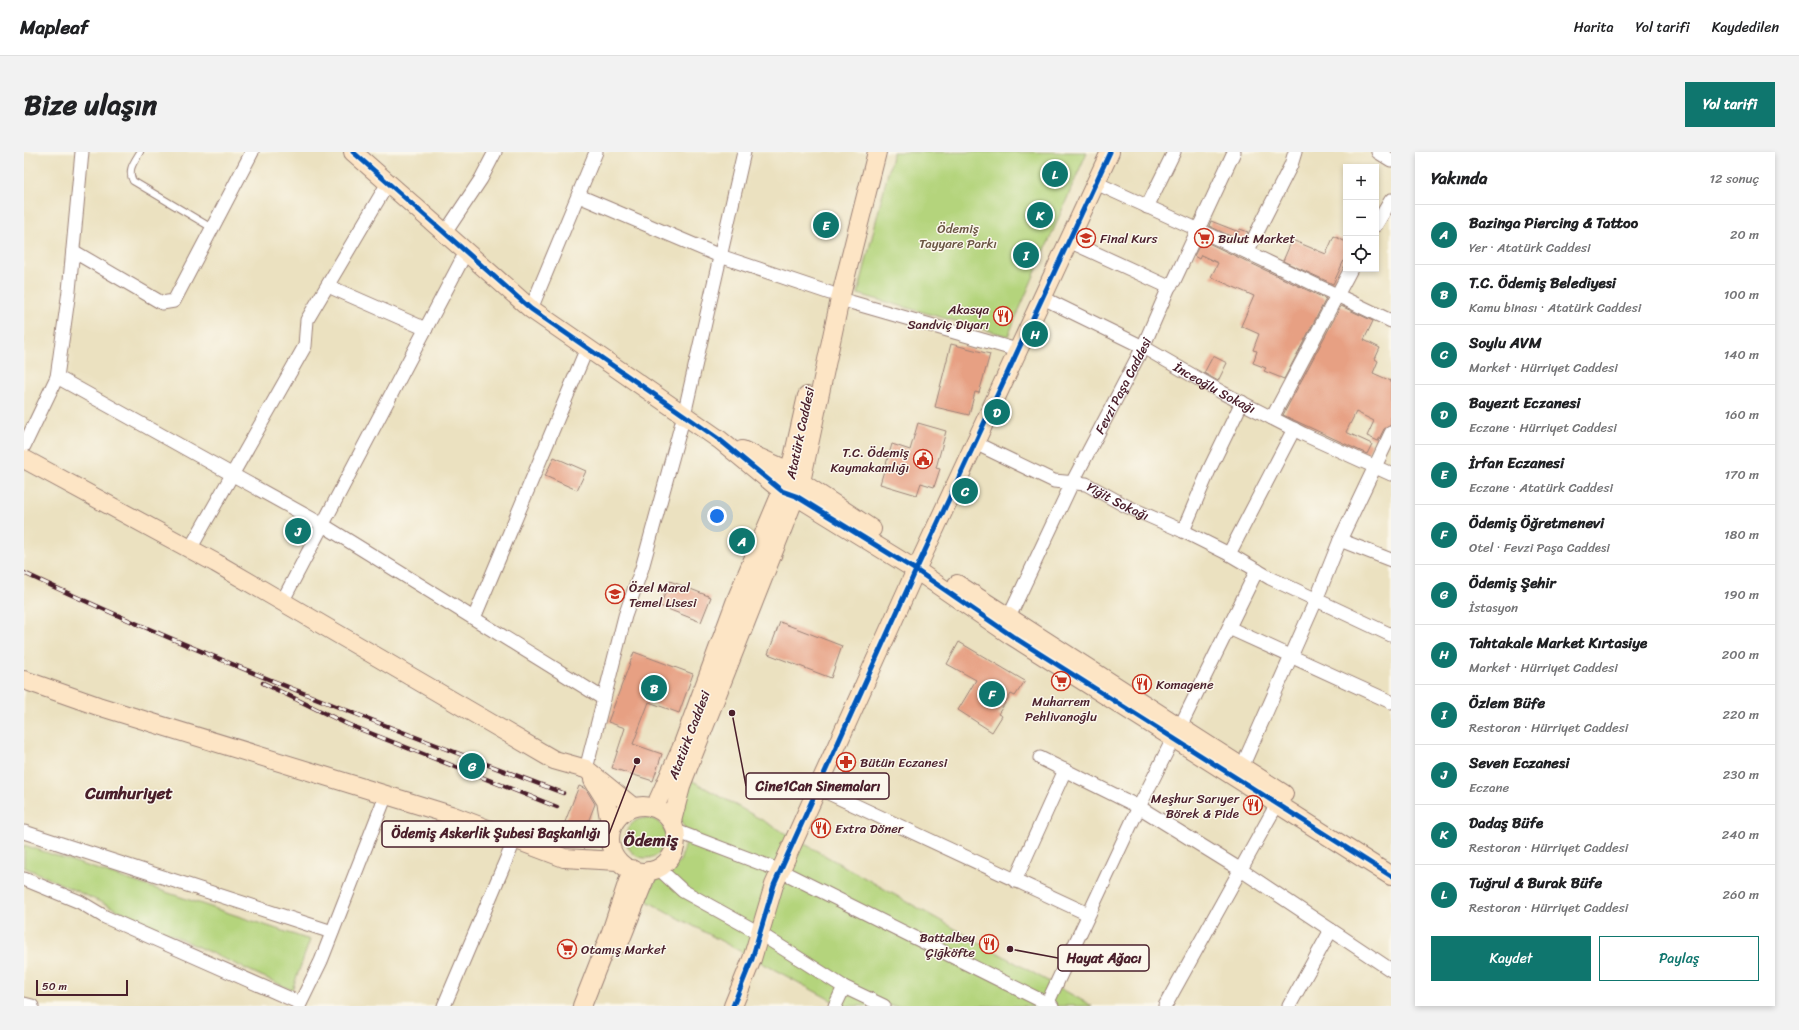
<!DOCTYPE html>
<html lang="tr">
<head>
<meta charset="utf-8">
<style>
  body { margin:0; font-family:Sriracha,sans-serif; background:#f2f2f2; color:#202124 }
  .controls { position:absolute; right:12px; top:12px; display:grid; overflow:hidden; border-radius:0px; box-shadow:0 2px 6px #0003 }
  .controls button { width:36px; height:36px; display:grid; place-items:center; padding:0; border:0; border-bottom:1px solid #e0e0e0; background:#fff; color:#202124; font:20px sans-serif }
  .scale { position:absolute; left:12px; bottom:10px; width:92px; box-sizing:border-box; padding-left:4px; border:2px solid #4a1f2b; border-top:0; font-size:11px; line-height:14px; white-space:nowrap; color:#4a1f2b; -webkit-text-stroke:3px #fbf7ec; paint-order:stroke }
  .you { position:absolute; left:693px; top:364px; width:14px; height:14px; margin:-10px; border:3px solid #fff; border-radius:50%; background:#1a73e8; box-shadow:0 0 0 6px #1a73e833 }
  .badge { display:grid; place-items:center; width:26px; height:26px; border-radius:50%; background:#0f766e; color:#fff; font-size:13px; font-weight:700 }
  .pin { position:absolute; translate:-50% -50%; border:2px solid #fff; box-shadow:0 1px 4px #0006 }
  .list { margin:0; padding:0; list-style:none }
  h2 { display:flex; justify-content:space-between; align-items:center; height:52px; margin:0; padding:0 16px; font-size:17px }
  h2 small { font-size:13px; font-weight:400; color:#757577 }
  .list li { display:grid; grid-template-columns:26px 1fr auto; gap:12px; align-items:center; box-sizing:border-box; height:60px; padding:0 16px; border-top:1px solid #e0e0e0 }
  .list b { display:block; font-size:15px; white-space:nowrap }
  .list p { margin:0; font-size:13px; white-space:nowrap; color:#757577 }
  .list em { font-size:13px; font-style:normal; color:#757577 }
  .actions { display:flex; gap:8px; padding:12px 16px }
  .actions a { flex:1; padding:9px 0; border:1px solid #0f766e; border-radius:0px; text-align:center; font-size:14px; color:#0f766e }
  .actions .main { background:#0f766e; color:#fff }
  .icon { flex:none; width:22px; height:22px; fill:none; stroke:currentColor; stroke-width:2; stroke-linecap:round; stroke-linejoin:round }
  .map { position:relative; flex:none; width:1367px; height:854px; overflow:hidden; border-radius:0px }
  header { display:flex; align-items:center; gap:24px; box-sizing:border-box; height:56px; padding:0 20px; background:#fff; border-bottom:1px solid #e0e0e0 }
  header strong { font-size:19px }
  nav { display:flex; gap:22px; margin-inline-start:auto; font-size:14px }
  .intro { display:flex; align-items:center; justify-content:space-between; box-sizing:border-box; height:96px; padding:0 24px }
  h1 { margin:0; font-size:28px }
  .button { padding:10px 18px; border-radius:0px; background:#0f766e; color:#fff; font-size:14px; font-weight:700 }
  main { display:flex; gap:24px; padding:0 24px }
  aside { flex:1; background:#fff; border-radius:0px; box-shadow:0 2px 6px #0003 }
  .map>svg:first-child { display:block }
  .green { fill:#b4d47c; stroke:#7f7a54 }
  .building { fill:#e7a083 }
  .lines { fill:none; stroke-linecap:round; stroke-linejoin:round }
  .lane-casing { stroke:#9a8076; stroke-width:8 }
  .street-casing { stroke:#9a8076; stroke-width:15 }
  .secondary-casing { stroke:#9a8076; stroke-width:20 }
  .lane { stroke:#fff; stroke-width:6 }
  .street { stroke:#fff; stroke-width:13 }
  .secondary { stroke:#fde5c5; stroke-width:18 }
  .rail-casing { stroke:#4a1f2b; stroke-width:4.5 }
  .rail { stroke:#fbf7ec; stroke-width:3; stroke-dasharray:9; stroke-linecap:butt }
  .cycleway-casing { stroke:#fbf7ec; stroke-width:8 }
  .cycleway { stroke:#0057b8; stroke-width:5 }
  .labels { text-anchor:middle; dominant-baseline:central; stroke-width:3; stroke-linejoin:round; paint-order:stroke }
  .park-label { font-size:13px; fill:#6a5543; stroke:#fbf7ec }
  .poi-label { font-size:13px; fill:#4a1f2b; stroke:#fbf7ec; text-anchor:start }
  .street-label { font-size:13px; fill:#4a1f2b; stroke:#fbf7ec }
  .district-label { font-size:17px; font-weight:bold; fill:#4a1f2b; stroke:#fbf7ec }
  .leader { fill:none; stroke:#4a1f2b; stroke-width:1.5 }
  .callout-dot { fill:#4a1f2b; stroke:#fbf7ec; stroke-width:1.5 }
  .callout { fill:#fbf7ec; stroke:#4a1f2b; stroke-width:1.5 }
  .callout-label { font-size:14px; text-anchor:middle; font-weight:bold; fill:#4a1f2b }
</style>
</head>
<body>
<header>
<strong>Mapleaf</strong>
<nav><a>Harita</a><a>Yol tarifi</a><a>Kaydedilen</a></nav>
</header>
<div class="intro"><h1>Bize ulaşın</h1><a class="button">Yol tarifi</a></div>
<main>
<div class="map">
<svg width="1367" height="854" viewBox="0 0 1367 854">
  <rect width="100%" height="100%" fill="#fbf7ec"/>
  <filter id="ink" filterUnits="userSpaceOnUse"><feTurbulence type="fractalNoise" baseFrequency=".025" numOctaves="2"/><feDisplacementMap in="SourceGraphic" scale="8" xChannelSelector="R" yChannelSelector="G"/><feConvolveMatrix kernelMatrix="1 2 1 2 8 2 1 2 1" color-interpolation-filters="sRGB"/></filter>
  <filter id="wash" filterUnits="userSpaceOnUse"><feTurbulence type="fractalNoise" baseFrequency=".012" numOctaves="4" result="noise"/><feDisplacementMap in="SourceGraphic" scale="16" xChannelSelector="R" yChannelSelector="G"/><feGaussianBlur stdDeviation="0.9" result="paint"/><feColorMatrix in="noise" values="0 0 0 0 0 0 0 0 0 0 0 0 0 0 0 0 0 1.4 0 .05"/><feComposite in="paint" operator="in"/></filter>
  <g filter="url(#wash)">
    <rect width="100%" height="100%" fill="#ebe1c0"/>
    <path class="green" d="M869 0H1063L984 184 834 142Z
      M667 628 1068 854H818L621 748 632 728 656 709 662 692 660 675 654 659Z
      M602 686a20 20 0 1 1 40 0a20 20 0 1 1-40 0Z
      M0 693 286 788 268 838 0 715Z"/>
    <g id="blocks">
      <path class="building" d="M1187 69 1215 80 1216 77 1224 80 1219 90 1185 74Z
        M1310 84 1322 90V104L1309 132 1259 109 1268 88 1302 102Z
        M1178 88 1302 147 1260 227 1240 219 1242 216 1229 211 1233 199 1229 198 1235 182 1217 174 1230 144 1187 125 1194 111 1177 103 1175 107 1170 104Z
        M1317 154 1349 169 1340 188 1356 196 1351 207 1354 209 1349 221 1367 229V273L1360 277 1354 289 1343 284 1350 269 1332 260 1322 280 1348 292 1343 302 1259 263Z
        M927 192 966 202 955 241 951 240 945 263 911 255Z
        M1189 204 1203 211 1194 229 1180 221Z
        M894 271 922 279 912 316 916 317 910 335 897 331 893 343 856 332 868 292 886 298Z
        M530 305 562 319 553 338 521 324Z
        M646 429 687 445 677 470 636 454Z
        M756 470 818 494 807 526 744 502Z
        M935 490 1001 529 991 544 987 542 974 562 978 564 968 580 934 558 952 528 923 512Z
        M610 500 669 522 655 561 625 550 609 592 638 602 629 629 588 616 601 576 584 570Z
        M555 634 562 637 571 652 561 678H559L557 683 539 675Z"/>
    </g>
  </g>
  <g filter="url(#ink)">
    <use href="#blocks" fill-opacity="0" stroke="#9a8076" stroke-width="1"/>
    <g class="lines">
      <defs>
        <path id="lane" d="M116 0C110 10 103 18 109 29L188 76"/>
        <g id="street">
          <path d="M1354 0 1367 8"/>
          <path d="M1072 31 1223 100 1367 169"/>
          <path d="M555 44 696 104 806 141"/>
          <path d="M1123 55 1150 0"/>
          <path d="M1352 73 1367 48"/>
          <path d="M421 81 457 27 471 0"/>
          <path d="M1045 89 1145 135"/>
          <path d="M49 99 138 151 150 149 228 0"/>
          <path d="M1223 100 1267 13 1271 0"/>
          <path d="M304 134 402 177"/>
          <path id="s1" d="M1017 145 1119 195 1199 241 1279 282 1367 322"/>
          <path d="M816 147 993 198"/>
          <path d="M507 157 572 0"/>
          <path d="M33 225 299 373 580 547"/>
          <path d="M1248 266 1327 117"/>
          <path id="s2" d="M951 291 1030 329 1062 332 1102 354 1159 379 1205 402 1246 426 1367 483"/>
          <path d="M0 294 33 225 45 139 58 0"/>
          <path d="M1159 379 1186 316 1218 250"/>
          <path d="M1316 388 1367 408"/>
          <path d="M166 397 281 194 283 168 364 31"/>
          <path d="M1205 402 1270 277"/>
          <path d="M258 450 442 100"/>
          <path id="s3" d="M985 465 1048 331 1119 195 1145 135 1150 129 1210 0"/>
          <path d="M450 466 563 196"/>
          <path d="M1205 476 1367 550"/>
          <path d="M1156 575 1233 418"/>
          <path d="M1016 606 1115 655 1217 718 1367 818"/>
          <path d="M1218 615 1292 448 1316 388 1367 281"/>
          <path d="M562 617 601 464 618 416 660 263 720 0"/>
          <path d="M794 636 1064 762"/>
          <path d="M652 679 757 719 1028 854"/>
          <path d="M0 680 308 780"/>
          <path d="M634 716 659 739 735 781 820 835 860 854"/>
          <path d="M0 727 56 750 81 765 276 851"/>
          <path d="M991 729 1041 618"/>
          <path d="M0 852 8 854"/>
          <path d="M275 854 297 809 362 643"/>
          <path d="M420 854 491 687"/>
          <path d="M811 854 820 835"/>
          <path d="M1022 854 1115 655 1149 587"/>
          <path d="M1141 854 1253 652"/>
          <path d="M1265 854 1307 778"/>
        </g>
        <path id="secondary" d="M329 0 507 157 696 288 758 339 772 344 892 418 988 484 1367 724
          M718 298 765 319 777 330 848 377
          M0 307 192 411 530 608 562 617 609 655
          M933 432 1260 642
          M0 528 74 554 427 663 540 706 594 709
          M569 628 582 649 587 678
          M586 687a33 33 0 1 1 66 0a33 33 0 1 1-66 0Z
          M631 655 657 597 712 448 758 339 769 306 783 244
          M648 669 658 631 777 330 816 147 853 0
          M595 792 624 719
          M558 854 587 780 608 717
          M709 854 728 807 750 733 892 418 1086 0"/>
      </defs>
      <use href="#lane" class="lane-casing"/>
      <use href="#street" class="street-casing"/>
      <use href="#secondary" class="secondary-casing"/>
      <use href="#lane" class="lane"/>
      <use href="#street" class="street"/>
      <use href="#secondary" class="secondary"/>
      <defs>
        <path id="rail" d="M0 421C176 503 357 573 539 641
          M239 531 323 572 533 655"/>
      </defs>
      <use href="#rail" class="rail-casing"/>
      <use href="#rail" class="rail"/>
      <defs>
        <path id="cycleway" d="M329 0 507 157 696 288 758 339 772 344 892 418 988 484 1367 724
          M709 854 728 807 750 733 892 418 1086 0"/>
      </defs>
      <use href="#cycleway" class="cycleway-casing"/>
      <use href="#cycleway" class="cycleway"/>
    </g>
  </g>
  <defs>
    <symbol id="school-ring" viewBox="-11 -11 22 22"><circle r="9.5" fill="#fbf7ec" stroke="#c8321e" stroke-width="1.5"/><path d="M0-5L7-2L0 1L-7-2ZM-4 1L0 2.5L4 1V4Q0 6-4 4Z" fill="#c8321e"/></symbol>
    <symbol id="supermarket-ring" viewBox="-11 -11 22 22"><circle r="9.5" fill="#fbf7ec" stroke="#c8321e" stroke-width="1.5"/><path d="M-6-5.5h2.5l.6 2H6L4.5 2H-2.5L-4.4-4H-6ZM-1.5 3.2a1.3 1.3 0 1 0 .1 0ZM3 3.2a1.3 1.3 0 1 0 .1 0Z" fill="#c8321e"/></symbol>
    <symbol id="restaurant-ring" viewBox="-11 -11 22 22"><circle r="9.5" fill="#fbf7ec" stroke="#c8321e" stroke-width="1.5"/><path d="M-5-6h1v4h1v-4h1v4h1v-4h1v5L-1.5 .5V6h-2V.5L-5-1ZM5-6V6H3V1.5H1.5Q1.5-4 5-6Z" fill="#c8321e"/></symbol>
    <symbol id="civic-ring" viewBox="-11 -11 22 22"><circle r="9.5" fill="#fbf7ec" stroke="#c8321e" stroke-width="1.5"/><path d="M-.6-6.5H3V-4.5H.6V-3L4-1V1h2V6H-6V1h2V-1L-.6-3ZM-1.2 2.5V6h2.4V2.5Z" fill="#c8321e"/></symbol>
    <symbol id="pharmacy-ring" viewBox="-11 -11 22 22"><circle r="9.5" fill="#fbf7ec" stroke="#c8321e" stroke-width="1.5"/><path d="M-2-6h4v4h4v4h-4v4h-4v-4h-4v-4h4Z" fill="#c8321e"/></symbol>
  </defs>
  <g fill-rule="evenodd">
    <use href="#school-ring" x="1051" y="75" width="22" height="22"/>
    <use href="#supermarket-ring" x="1169" y="75" width="22" height="22"/>
    <use href="#restaurant-ring" x="968" y="153" width="22" height="22"/>
    <use href="#civic-ring" x="888" y="296" width="22" height="22"/>
    <use href="#school-ring" x="580" y="431" width="22" height="22"/>
    <use href="#supermarket-ring" x="1026" y="518" width="22" height="22"/>
    <use href="#restaurant-ring" x="1107" y="521" width="22" height="22"/>
    <use href="#pharmacy-ring" x="811" y="599" width="22" height="22"/>
    <use href="#restaurant-ring" x="1218" y="642" width="22" height="22"/>
    <use href="#restaurant-ring" x="786" y="665" width="22" height="22"/>
    <use href="#restaurant-ring" x="954" y="781" width="22" height="22"/>
    <use href="#supermarket-ring" x="532" y="786" width="22" height="22"/>
  </g>
  <g class="labels">
    <g class="park-label">
      <text x="934" y="76">Ödemiş<tspan x="934" dy="15">Tayyare Parkı</tspan></text>
    </g>
    <g class="poi-label">
      <text x="1076" y="86">Final Kurs</text>
      <text x="1194" y="86">Bulut Market</text>
      <text x="965" y="157" text-anchor="end">Akasya<tspan x="965" dy="15">Sandviç Diyarı</tspan></text>
      <text x="885" y="300" text-anchor="end">T.C. Ödemiş<tspan x="885" dy="15">Kaymakamlığı</tspan></text>
      <text x="605" y="435">Özel Maral<tspan x="605" dy="15">Temel Lisesi</tspan></text>
      <text x="1132" y="532">Komagene</text>
      <text x="1037" y="549" text-anchor="middle">Muharrem<tspan x="1037" dy="15">Pehlivanoğlu</tspan></text>
      <text x="836" y="610">Bütün Eczanesi</text>
      <text x="1215" y="646" text-anchor="end">Meşhur Sarıyer<tspan x="1215" dy="15">Börek &amp; Pide</tspan></text>
      <text x="811" y="676">Extra Döner</text>
      <text x="951" y="785" text-anchor="end">Battalbey<tspan x="951" dy="15">Çiğköfte</tspan></text>
      <text x="557" y="797">Otamış Market</text>
    </g>
    <g class="street-label">
      <text stroke="none"><textPath href="#s3" startOffset="258">Fevzi Paşa Caddesi</textPath></text>
      <text stroke="none"><textPath href="#s1" startOffset="196">İnceoğlu Sokağı</textPath></text>
      <text transform="translate(776 281) rotate(-78)">Atatürk Caddesi</text>
      <text stroke="none"><textPath href="#s2" startOffset="156">Yiğit Sokağı</textPath></text>
      <text transform="translate(665 583) rotate(-69)">Atatürk Caddesi</text>
    </g>
    <g class="district-label">
      <text x="105" y="641">Cumhuriyet</text>
      <text x="627" y="688">Ödemiş</text>
    </g>
  </g>
  <path class="leader" d="M708 561L722 634M613 609L585 682M986 797L1034 806"/>
  <g class="callout-dot">
    <circle cx="708" cy="561" r="4"/>
    <circle cx="613" cy="609" r="4"/>
    <circle cx="986" cy="797" r="4"/>
  </g>
  <g class="callout">
    <rect x="722" y="621" width="143" height="26" rx="4"/>
    <rect x="358" y="669" width="227" height="26" rx="4"/>
    <rect x="1034" y="793" width="91" height="26" rx="4"/>
  </g>
  <g class="callout-label">
    <text x="794" y="639">Cine1Can Sinemaları</text>
    <text x="472" y="686">Ödemiş Askerlik Şubesi Başkanlığı</text>
    <text x="1080" y="811">Hayat Ağacı</text>
  </g>
</svg>
<div class="controls">
<button>+</button>
<button>−</button>
<button><svg class="icon" aria-label="locate" viewBox="0 0 24 24"><circle cx="12" cy="12" r="6"/><path d="M12 2v4M12 18v4M2 12h4M18 12h4"/></svg></button>
</div>
<div class="scale">50 m</div>
<div class="you"></div>
<div class="pin badge" style="left:718px;top:389px">A</div>
<div class="pin badge" style="left:630px;top:536px">B</div>
<div class="pin badge" style="left:941px;top:339px">C</div>
<div class="pin badge" style="left:973px;top:260px">D</div>
<div class="pin badge" style="left:802px;top:73px">E</div>
<div class="pin badge" style="left:968px;top:542px">F</div>
<div class="pin badge" style="left:448px;top:614px">G</div>
<div class="pin badge" style="left:1011px;top:182px">H</div>
<div class="pin badge" style="left:1002px;top:103px">I</div>
<div class="pin badge" style="left:274px;top:379px">J</div>
<div class="pin badge" style="left:1016px;top:63px">K</div>
<div class="pin badge" style="left:1031px;top:22px">L</div>
</div>
<aside>
<h2>Yakında<small>12 sonuç</small></h2>
<ul class="list">
<li><span class="badge">A</span><div><b>Bazinga Piercing &amp; Tattoo</b><p>Yer · Atatürk Caddesi</p></div><em>20 m</em></li>
<li><span class="badge">B</span><div><b>T.C. Ödemiş Belediyesi</b><p>Kamu binası · Atatürk Caddesi</p></div><em>100 m</em></li>
<li><span class="badge">C</span><div><b>Soylu AVM</b><p>Market · Hürriyet Caddesi</p></div><em>140 m</em></li>
<li><span class="badge">D</span><div><b>Bayezıt Eczanesi</b><p>Eczane · Hürriyet Caddesi</p></div><em>160 m</em></li>
<li><span class="badge">E</span><div><b>İrfan Eczanesi</b><p>Eczane · Atatürk Caddesi</p></div><em>170 m</em></li>
<li><span class="badge">F</span><div><b>Ödemiş Öğretmenevi</b><p>Otel · Fevzi Paşa Caddesi</p></div><em>180 m</em></li>
<li><span class="badge">G</span><div><b>Ödemiş Şehir</b><p>İstasyon</p></div><em>190 m</em></li>
<li><span class="badge">H</span><div><b>Tahtakale Market Kırtasiye</b><p>Market · Hürriyet Caddesi</p></div><em>200 m</em></li>
<li><span class="badge">I</span><div><b>Özlem Büfe</b><p>Restoran · Hürriyet Caddesi</p></div><em>220 m</em></li>
<li><span class="badge">J</span><div><b>Seven Eczanesi</b><p>Eczane</p></div><em>230 m</em></li>
<li><span class="badge">K</span><div><b>Dadaş Büfe</b><p>Restoran · Hürriyet Caddesi</p></div><em>240 m</em></li>
<li><span class="badge">L</span><div><b>Tuğrul &amp; Burak Büfe</b><p>Restoran · Hürriyet Caddesi</p></div><em>260 m</em></li>
</ul>
<div class="actions"><a class="main">Kaydet</a><a>Paylaş</a></div>
</aside>
</main>
</body>
</html>
